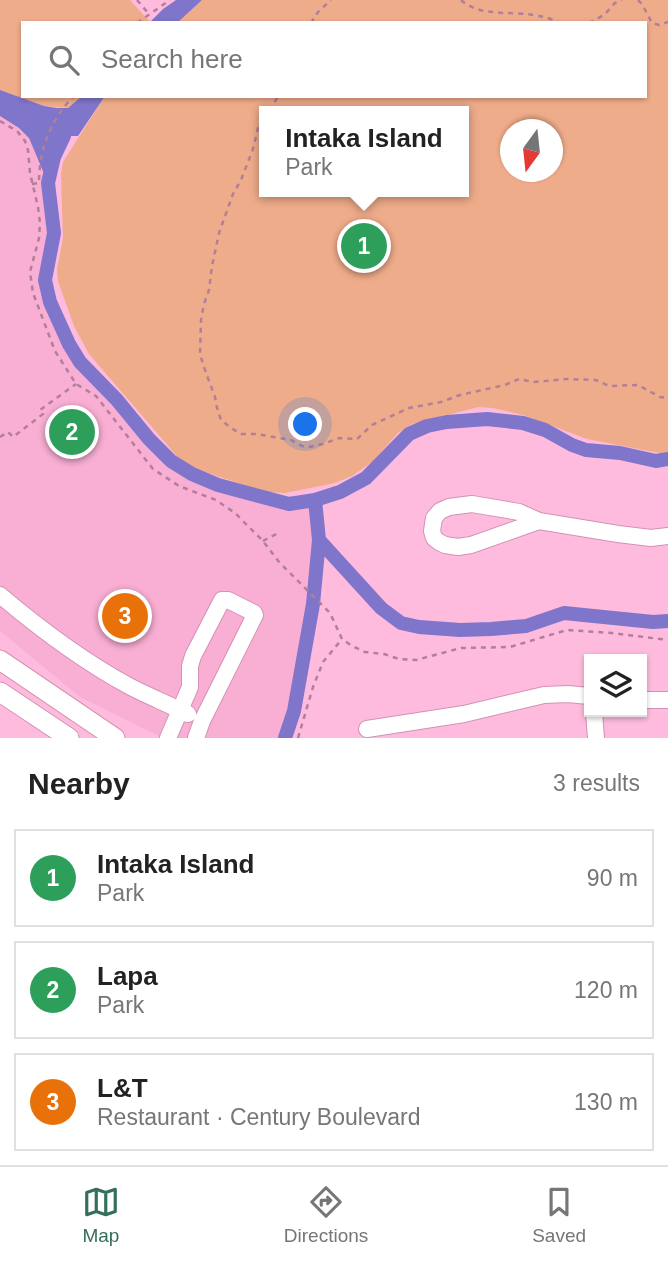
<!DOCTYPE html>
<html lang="en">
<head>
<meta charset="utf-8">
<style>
  body { margin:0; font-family:Arial,sans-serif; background:#f6f6f6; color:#222 }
  .controls { position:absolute; right:21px; bottom:21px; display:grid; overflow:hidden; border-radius:0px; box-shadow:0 2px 5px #0004 }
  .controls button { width:63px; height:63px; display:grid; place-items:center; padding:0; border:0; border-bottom:2px solid #e0e0e0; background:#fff; color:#222; font:35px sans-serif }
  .compass { position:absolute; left:500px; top:119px; width:63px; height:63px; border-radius:50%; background:#fff; box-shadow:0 2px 5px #0004; rotate:195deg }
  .you { position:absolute; left:306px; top:425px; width:24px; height:24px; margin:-18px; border:5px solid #fff; border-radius:50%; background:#1a73e8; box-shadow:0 0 0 10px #1a73e833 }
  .badge { display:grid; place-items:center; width:46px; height:46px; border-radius:50%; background:#336f5a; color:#fff; font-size:23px; font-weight:700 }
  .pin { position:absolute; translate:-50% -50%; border:4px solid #fff; box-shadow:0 2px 7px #0006 }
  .popup { position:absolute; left:259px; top:106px; width:210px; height:91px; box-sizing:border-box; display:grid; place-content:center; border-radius:0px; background:#fff; filter:drop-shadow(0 2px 5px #0005); font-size:23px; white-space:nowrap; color:#767676 }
  .popup b { font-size:26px; color:#222 }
  .popup::after { content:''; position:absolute; left:50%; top:100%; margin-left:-14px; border:14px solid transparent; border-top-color:#fff }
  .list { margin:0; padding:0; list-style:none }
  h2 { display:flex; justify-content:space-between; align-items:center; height:91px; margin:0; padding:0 28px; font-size:30px }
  h2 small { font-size:23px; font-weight:400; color:#767676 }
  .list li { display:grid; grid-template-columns:46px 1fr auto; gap:21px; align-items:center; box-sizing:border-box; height:98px; margin:0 14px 14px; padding:0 14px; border:2px solid #e0e0e0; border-radius:0px }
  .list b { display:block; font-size:26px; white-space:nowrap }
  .list p { margin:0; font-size:23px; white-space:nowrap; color:#767676 }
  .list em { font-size:23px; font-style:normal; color:#767676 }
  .icon { flex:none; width:38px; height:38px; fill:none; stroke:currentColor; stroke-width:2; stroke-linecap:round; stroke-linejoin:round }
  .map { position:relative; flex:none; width:668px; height:738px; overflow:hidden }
  .search { position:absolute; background:#fff; box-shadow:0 2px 5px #0004; left:21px; right:21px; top:21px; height:77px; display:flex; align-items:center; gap:18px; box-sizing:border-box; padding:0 24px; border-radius:0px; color:#767676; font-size:26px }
  .sheet { height:427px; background:#fff }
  nav { display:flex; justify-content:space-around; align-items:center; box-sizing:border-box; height:98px; border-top:2px solid #e0e0e0; background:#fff; font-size:19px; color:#767676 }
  nav a { display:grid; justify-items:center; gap:4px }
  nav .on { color:#336f5a }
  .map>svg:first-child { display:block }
  .built { fill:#f9aed4 }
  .green { fill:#efac8a; fill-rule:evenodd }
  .water { fill:#7f75ca }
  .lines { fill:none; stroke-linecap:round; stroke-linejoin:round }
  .canal { stroke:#7f75ca; stroke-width:14 }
  .minor-casing { stroke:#d392b3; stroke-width:18 }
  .major-casing { stroke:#d392b3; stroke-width:21 }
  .path { stroke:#b17f99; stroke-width:2.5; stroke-dasharray:5 5; stroke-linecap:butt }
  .minor { stroke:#fff; stroke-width:16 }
  .major { stroke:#fff; stroke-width:19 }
</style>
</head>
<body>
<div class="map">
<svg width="668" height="738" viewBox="0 0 668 738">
  <rect width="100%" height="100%" fill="#febbdd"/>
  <path class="built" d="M0 116 19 128 29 137 48 183 54 233 45 280 50 302 69 344 80 362 117 400 149 439 171 461 192 474 218 485 289 504 315 500 319 540 313 604 294 711 286 738H163L80 697 0 631Z"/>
  <path class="green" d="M0 0H130L150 22 23 23V96H82L68 108 44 106 0 90Z
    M202 0H668V452L661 453 649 451 587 439 523 415 493 408 479 407 412 424 398 433 372 462 352 476 335 483 285 493 265 492 196 469 182 462 89 354 74 326 58 281 57 269 63 238 61 174 63 162 105 96H645V23H177ZM264 111H464V192H264ZM510 130H552V172H510Z"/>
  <path class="water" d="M176 0H202L177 23H149L163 9Z
    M0 90 44 106 57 108H68L82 96H105L78 136H64L54 157 48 183 29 138 19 128 0 116Z"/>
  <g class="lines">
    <path class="canal" d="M64 136 54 157 48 183 54 233 45 280 50 302 69 344 80 362 117 400 149 439 171 461 192 474 218 485 289 504 315 500 340 492 366 478 409 434 427 426 447 422 487 419 523 423 545 430 572 445 586 450 620 453 656 461 668 459
      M319 540 381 608 401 623 419 627 460 630 491 629 526 626 564 613 653 622 668 621
      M285 738 294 711 313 604 319 540 315 500"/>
    <defs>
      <path id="minor" d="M539 521 471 545 458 547 445 545 439 542 434 538 432 531 434 518 440 511 449 507 472 504 519 512 539 521 618 534 651 538 668 536
        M0 595C39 628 83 661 129 686 148 696 168 704 188 714
        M642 700H668
        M594 712 596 738
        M367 729 464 714 544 695 568 694 589 696
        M168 738 190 687V666L193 656 222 600H228L254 613 255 615 202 721 196 738"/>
      <path id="major" d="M0 660 115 738
        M0 692 69 738"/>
    </defs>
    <use href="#minor" class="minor-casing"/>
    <use href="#major" class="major-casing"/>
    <path class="path" d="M137 0 149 14
      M461 0C480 17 509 11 533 15 543 16 552 19 561 23
      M638 0 642 4 652 23 659 25 668 22
      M137 23 170 0
      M311 23 318 12 331 0
      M589 23 604 15 615 3 622 0
      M270 111 278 96
      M264 119 258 128 253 149 241 180 233 194 219 233 212 266 209 290 204 304 201 320 200 354 205 370 215 397 217 408 221 420 231 428 241 434H257L291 440 302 446 309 447 323 444 339 438 357 439 372 425 409 408 441 402 460 395 505 385 519 379 534 382 567 379 596 380 609 386 638 385 660 397 668 398
      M0 121 17 131 25 141 28 150 30 173 38 207 40 223 39 238 30 272 33 293 55 351 76 384 96 396 153 469 179 486 216 500 235 513 263 541 279 562 330 613 342 639 352 646 365 652 384 654 399 659 416 660 461 648 510 647 567 630 612 633 668 640
      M32 184 39 183C39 150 50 120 74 96
      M0 437 8 432 13 437 43 414 40 410 76 384
      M263 541 280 532
      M298 738 313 687 323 662 342 639"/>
    <use href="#minor" class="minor"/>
    <use href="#major" class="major"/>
  </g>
</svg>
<div class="controls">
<button><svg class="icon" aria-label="layers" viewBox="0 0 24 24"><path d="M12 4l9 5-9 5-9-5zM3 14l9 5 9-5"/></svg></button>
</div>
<svg class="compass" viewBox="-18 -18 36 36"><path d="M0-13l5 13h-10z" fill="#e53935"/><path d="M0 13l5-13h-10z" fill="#767676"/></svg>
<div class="you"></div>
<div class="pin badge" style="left:364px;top:246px;background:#2e9e5b">1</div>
<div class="popup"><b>Intaka Island</b>Park</div>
<div class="pin badge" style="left:72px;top:432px;background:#2e9e5b">2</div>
<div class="pin badge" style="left:125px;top:616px;background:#e8710a">3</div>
<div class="search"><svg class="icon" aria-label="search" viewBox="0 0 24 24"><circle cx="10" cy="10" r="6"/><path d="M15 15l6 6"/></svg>Search here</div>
</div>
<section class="sheet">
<h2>Nearby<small>3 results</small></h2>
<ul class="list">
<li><span class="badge" style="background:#2e9e5b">1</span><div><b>Intaka Island</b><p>Park</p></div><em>90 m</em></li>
<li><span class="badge" style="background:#2e9e5b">2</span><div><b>Lapa</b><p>Park</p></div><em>120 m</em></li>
<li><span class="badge" style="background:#e8710a">3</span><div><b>L&amp;T</b><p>Restaurant · Century Boulevard</p></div><em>130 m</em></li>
</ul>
</section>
<nav>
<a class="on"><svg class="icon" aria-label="map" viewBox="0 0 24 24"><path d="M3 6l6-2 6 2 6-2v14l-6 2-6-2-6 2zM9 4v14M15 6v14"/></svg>Map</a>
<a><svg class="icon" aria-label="directions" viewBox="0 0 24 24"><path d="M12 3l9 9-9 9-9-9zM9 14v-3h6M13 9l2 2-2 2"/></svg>Directions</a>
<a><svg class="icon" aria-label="saved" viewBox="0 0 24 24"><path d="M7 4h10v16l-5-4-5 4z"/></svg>Saved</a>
</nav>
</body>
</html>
